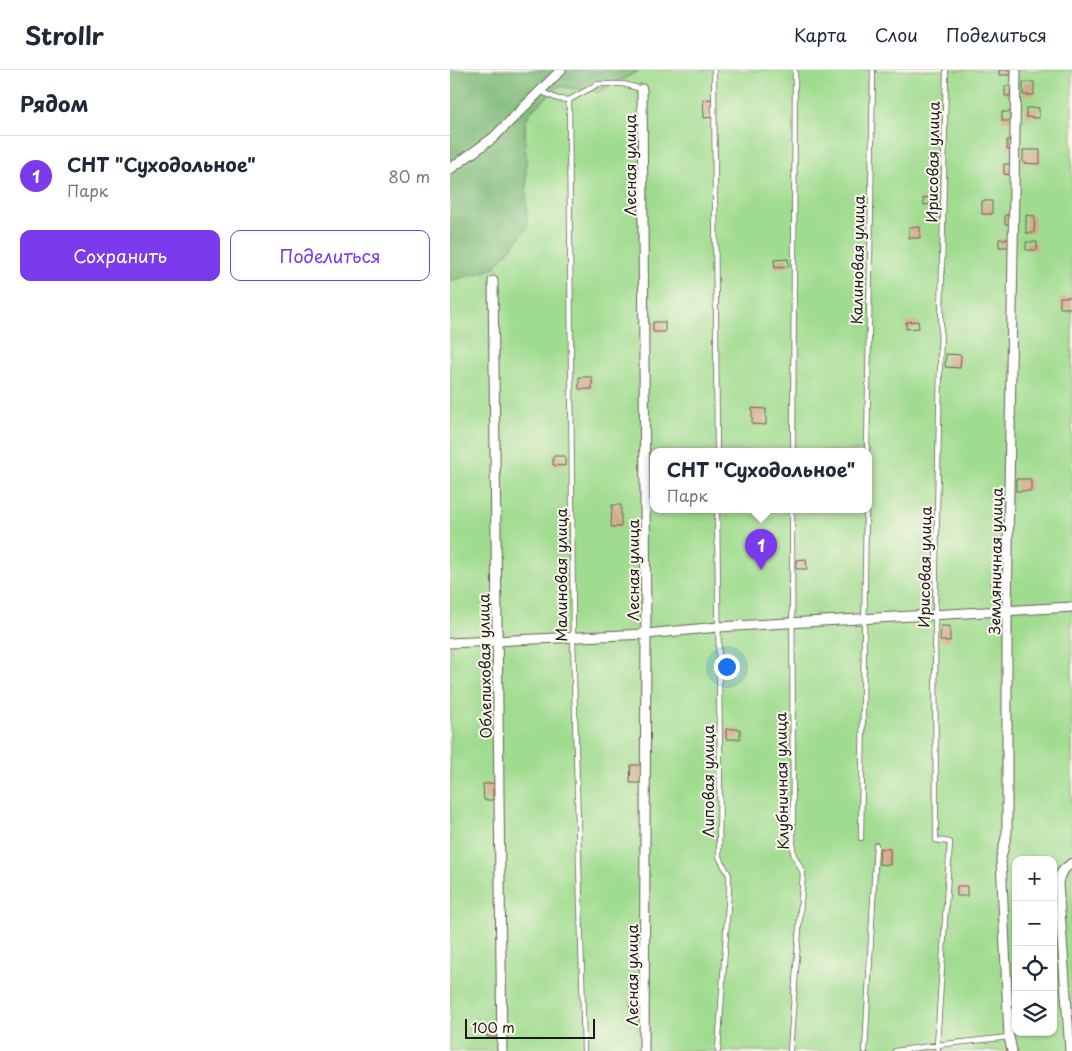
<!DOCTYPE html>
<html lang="ru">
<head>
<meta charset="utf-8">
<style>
  body { margin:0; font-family:"Playpen Sans",sans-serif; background:#f6f6f7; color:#1f2937 }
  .controls { position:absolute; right:15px; bottom:15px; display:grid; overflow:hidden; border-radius:10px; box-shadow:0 1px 4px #0004 }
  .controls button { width:45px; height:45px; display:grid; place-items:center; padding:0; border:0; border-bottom:1px solid #e0e1e3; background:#fff; color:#1f2937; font:25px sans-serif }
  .scale { position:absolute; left:15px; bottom:12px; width:130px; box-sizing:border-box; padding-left:5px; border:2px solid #1c1c1c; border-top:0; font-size:14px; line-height:18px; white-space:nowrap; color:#1c1c1c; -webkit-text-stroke:4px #fbf7ec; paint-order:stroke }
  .you { position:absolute; left:276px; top:596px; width:18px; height:18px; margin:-12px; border:4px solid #fff; border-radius:50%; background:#1a73e8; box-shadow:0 0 0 8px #1a73e833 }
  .badge { display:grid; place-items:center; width:32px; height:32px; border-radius:50%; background:#7c3aed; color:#fff; font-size:16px; font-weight:700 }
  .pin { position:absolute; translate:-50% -41px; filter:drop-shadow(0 1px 2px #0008) }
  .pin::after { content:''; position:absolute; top:26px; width:18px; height:15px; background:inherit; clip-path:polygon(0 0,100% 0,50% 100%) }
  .popup { position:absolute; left:200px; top:378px; width:222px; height:65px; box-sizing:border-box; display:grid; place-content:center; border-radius:10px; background:#fff; filter:drop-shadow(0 1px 4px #0005); font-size:16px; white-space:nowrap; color:#747a83 }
  .popup b { font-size:19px; color:#1f2937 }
  .popup::after { content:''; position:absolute; left:50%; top:100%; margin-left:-10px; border:10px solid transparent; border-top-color:#fff }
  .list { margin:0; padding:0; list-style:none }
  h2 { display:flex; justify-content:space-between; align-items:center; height:65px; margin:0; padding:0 20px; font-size:21px }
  h2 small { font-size:16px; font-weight:400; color:#747a83 }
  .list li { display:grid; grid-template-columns:32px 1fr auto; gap:15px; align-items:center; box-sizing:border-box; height:80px; padding:0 20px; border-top:1px solid #e0e1e3 }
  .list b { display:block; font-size:19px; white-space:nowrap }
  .list p { margin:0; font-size:16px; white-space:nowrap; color:#747a83 }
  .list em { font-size:16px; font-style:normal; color:#747a83 }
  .actions { display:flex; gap:10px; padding:15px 20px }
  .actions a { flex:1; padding:11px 0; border:1px solid #7c3aed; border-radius:10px; text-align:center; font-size:18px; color:#7c3aed }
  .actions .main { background:#7c3aed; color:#fff }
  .icon { flex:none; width:28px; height:28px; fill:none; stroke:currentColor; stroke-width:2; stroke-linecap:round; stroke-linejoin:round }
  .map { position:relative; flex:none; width:622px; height:981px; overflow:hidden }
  header { display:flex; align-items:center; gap:30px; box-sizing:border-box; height:70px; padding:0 25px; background:#fff; border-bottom:1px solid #e0e1e3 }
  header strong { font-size:24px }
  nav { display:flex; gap:28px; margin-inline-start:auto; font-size:18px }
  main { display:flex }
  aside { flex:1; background:#fff }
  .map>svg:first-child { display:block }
  .green { fill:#a0dc8f; stroke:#5e7c56; fill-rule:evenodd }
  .forest { fill:#80bc7a; stroke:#4e6c4b }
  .building { fill:#d3a989 }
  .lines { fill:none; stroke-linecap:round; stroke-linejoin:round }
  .lane-casing { stroke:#685f55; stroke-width:6 }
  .street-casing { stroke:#685f55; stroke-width:11 }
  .lane { stroke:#fff; stroke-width:4.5 }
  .street { stroke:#fff; stroke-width:9 }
  .labels { text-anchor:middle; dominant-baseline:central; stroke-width:4; stroke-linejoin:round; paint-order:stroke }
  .street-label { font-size:15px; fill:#1c1c1c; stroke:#fbf7ec }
</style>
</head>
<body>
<header>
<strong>Strollr</strong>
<nav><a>Карта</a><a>Слои</a><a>Поделиться</a></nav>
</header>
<main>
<aside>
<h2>Рядом<small></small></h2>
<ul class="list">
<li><span class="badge">1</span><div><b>СНТ &quot;Суходольное&quot;</b><p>Парк</p></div><em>80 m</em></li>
</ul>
<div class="actions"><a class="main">Сохранить</a><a>Поделиться</a></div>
</aside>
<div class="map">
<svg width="622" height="981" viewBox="0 0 622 981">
  <rect width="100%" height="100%" fill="#fbf7ec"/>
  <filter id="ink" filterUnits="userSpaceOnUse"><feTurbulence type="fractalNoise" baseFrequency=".02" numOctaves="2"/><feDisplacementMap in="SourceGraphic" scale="10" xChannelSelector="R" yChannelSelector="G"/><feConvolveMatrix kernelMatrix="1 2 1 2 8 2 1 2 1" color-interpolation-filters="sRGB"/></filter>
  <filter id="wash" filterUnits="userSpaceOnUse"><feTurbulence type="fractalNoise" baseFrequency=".0096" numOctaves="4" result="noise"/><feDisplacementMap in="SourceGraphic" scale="20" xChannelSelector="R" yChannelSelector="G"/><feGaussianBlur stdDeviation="1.12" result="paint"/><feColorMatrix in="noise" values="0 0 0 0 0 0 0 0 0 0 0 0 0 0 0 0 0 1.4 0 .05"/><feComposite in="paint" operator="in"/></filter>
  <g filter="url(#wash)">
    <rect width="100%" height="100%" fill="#f4dcc0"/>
    <path class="green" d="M190 0H622V981H0V211L43 199 77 158 75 53 80 42 109 16 148 22ZM204 381H418V439H204ZM566 790H603V962H566Z"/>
    <path class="forest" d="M0 0H190L148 22 109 16 80 42 75 53 77 158 43 199 0 211Z"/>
    <g id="blocks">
      <path class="building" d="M549 0H563V5H549Z
        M573 12H584V25H573Z
        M555 16H564L563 26H555Z
        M262 29 263 47 254 48 253 30Z
        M576 38H589V48L576 47Z
        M552 42H562V51H552Z
        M557 70H564L563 80H557Z
        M573 80H590V94L573 93Z
        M554 94H562V105L554 104Z
        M487 126 488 133 474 135 473 128Z
        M532 131H542V144H532Z
        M555 145H562V154H555Z
        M576 145 585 146 584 163H576Z
        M459 157H470V168H459Z
        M549 169H561V177H549Z
        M576 172H587V180H576Z
        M338 189 339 197 325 198 324 190Z
        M610 227H622V238H610Z
        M468 251 469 258 456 259V252Z
        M203 252H215V262H203Z
        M496 284 511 285 510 298 495 297Z
        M129 307H142V319H129Z
        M302 338 316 339V355L302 354Z
        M103 386H115V396L103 395Z
        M566 409H581V421H566Z
        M162 435H171V457H161Z
        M356 489 357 499H346V490Z
        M553 513V524L541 525V514Z
        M491 556H500V571H490Z
        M276 659H290V669H276Z
        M181 695H192V713H180Z
        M47 713V719H43V730H34L33 714Z
        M430 778 440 779V795L429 794Z
        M507 816H517V826H507Z
        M180 931 192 932V941L180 940Z
        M37 961H47V967H37Z"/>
    </g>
  </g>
  <g filter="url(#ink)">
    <use href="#blocks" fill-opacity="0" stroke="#685f55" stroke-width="1"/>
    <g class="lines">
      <defs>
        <path id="lane" d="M264 0 267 381
          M90 21 108 29 119 30 148 14H173L192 19
          M119 30 123 568 134 981
          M343 381 345 0
          M417 381 423 0
          M267 439 270 692 269 787 279 805V820L268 981
          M411 768 416 439
          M340 981 353 803 343 783 342 439
          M415 981 426 775
          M445 981 487 975 559 967
          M488 981 487 975 500 772 486 770 485 545 496 0"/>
        <path id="street" d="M192 19 196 564 194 981
          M0 99 43 68 111 0
          M43 211 52 981
          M0 573 196 564 268 557 622 537
          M562 981 559 967 551 788 557 763V540L566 0
          M620 981 608 813C609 803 614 799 622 793"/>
      </defs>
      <use href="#lane" class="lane-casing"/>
      <use href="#street" class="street-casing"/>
      <use href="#lane" class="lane"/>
      <use href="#street" class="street"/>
    </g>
  </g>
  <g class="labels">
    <g class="street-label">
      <text transform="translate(482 92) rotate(-89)">Ирисовая улица</text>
      <text transform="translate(179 95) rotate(-90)">Лесная улица</text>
      <text transform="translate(407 190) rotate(-89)">Калиновая улица</text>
      <text transform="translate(545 491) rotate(-89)">Земляничная улица</text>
      <text transform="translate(474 497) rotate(-89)">Ирисовая улица</text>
      <text transform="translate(182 500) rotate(-90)">Лесная улица</text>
      <text transform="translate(110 505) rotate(-90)">Малиновая улица</text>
      <text transform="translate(34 596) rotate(-91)">Облепиховая улица</text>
      <text transform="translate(257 711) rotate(-90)">Липовая улица</text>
      <text transform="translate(331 711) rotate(-91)">Клубничная улица</text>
      <text transform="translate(181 905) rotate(-90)">Лесная улица</text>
    </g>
  </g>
</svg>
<div class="controls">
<button>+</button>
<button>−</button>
<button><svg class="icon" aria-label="locate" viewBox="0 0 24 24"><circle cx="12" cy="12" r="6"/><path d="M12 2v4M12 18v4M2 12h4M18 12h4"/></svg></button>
<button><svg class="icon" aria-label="layers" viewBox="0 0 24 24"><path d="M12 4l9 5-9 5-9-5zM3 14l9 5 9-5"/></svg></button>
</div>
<div class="scale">100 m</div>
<div class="you"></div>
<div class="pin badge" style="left:311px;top:500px">1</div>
<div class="popup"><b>СНТ &quot;Суходольное&quot;</b>Парк</div>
</div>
</main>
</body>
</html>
